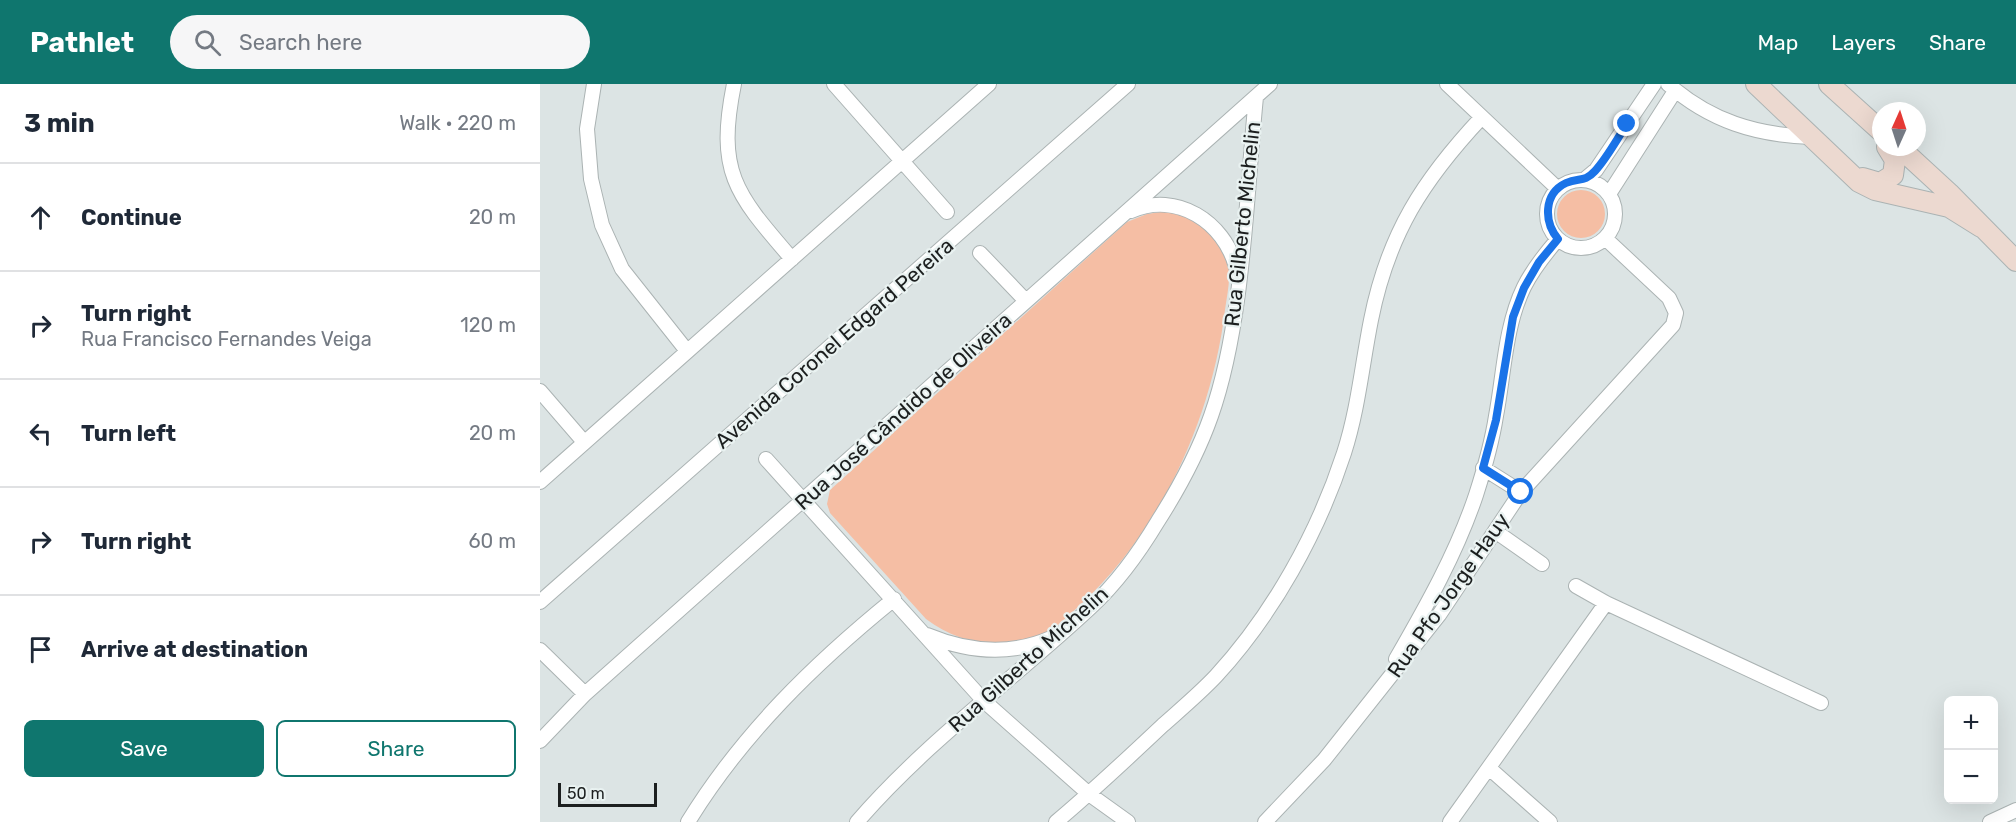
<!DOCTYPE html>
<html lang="en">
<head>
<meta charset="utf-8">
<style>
  body { margin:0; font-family:Rubik,sans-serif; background:#f6f6f7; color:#1f2937 }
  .controls { position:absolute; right:18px; bottom:18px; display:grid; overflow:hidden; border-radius:9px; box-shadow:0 6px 24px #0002 }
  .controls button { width:54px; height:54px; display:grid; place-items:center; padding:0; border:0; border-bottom:2px solid #e0e1e3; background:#fff; color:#1f2937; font:30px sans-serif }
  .compass { position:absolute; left:1332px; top:18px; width:54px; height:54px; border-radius:50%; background:#fff; box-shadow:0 6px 24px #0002; rotate:3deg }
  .scale { position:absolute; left:18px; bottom:15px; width:99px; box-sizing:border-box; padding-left:6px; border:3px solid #1c1f1f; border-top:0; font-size:16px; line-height:21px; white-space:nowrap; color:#1c1f1f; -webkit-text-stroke:4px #e9f2f1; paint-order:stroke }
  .stop { position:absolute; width:18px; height:18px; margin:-14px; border:4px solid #1a73e8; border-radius:50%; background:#fff }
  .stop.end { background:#1a73e8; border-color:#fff; box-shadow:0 2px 6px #0008 }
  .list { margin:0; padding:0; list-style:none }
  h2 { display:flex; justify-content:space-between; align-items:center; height:78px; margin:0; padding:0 24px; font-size:26px }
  h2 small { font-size:20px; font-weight:400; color:#747a83 }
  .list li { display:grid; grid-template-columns:39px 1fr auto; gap:18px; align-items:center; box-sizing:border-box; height:108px; padding:0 24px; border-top:2px solid #e0e1e3 }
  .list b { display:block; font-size:22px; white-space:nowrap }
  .list p { margin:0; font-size:20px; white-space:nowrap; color:#747a83 }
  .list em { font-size:20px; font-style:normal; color:#747a83 }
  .actions { display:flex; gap:12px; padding:18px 24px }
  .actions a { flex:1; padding:14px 0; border:2px solid #0f766e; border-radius:9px; text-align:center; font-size:21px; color:#0f766e }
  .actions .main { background:#0f766e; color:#fff }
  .icon { flex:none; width:33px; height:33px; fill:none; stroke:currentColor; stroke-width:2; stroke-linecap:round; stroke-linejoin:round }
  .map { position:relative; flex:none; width:1476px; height:738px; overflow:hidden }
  header { display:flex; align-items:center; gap:36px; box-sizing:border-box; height:84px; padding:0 30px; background:#0f766e; color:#fff }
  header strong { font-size:28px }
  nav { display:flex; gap:33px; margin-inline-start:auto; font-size:21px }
  .search { width:420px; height:54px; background:#f6f6f7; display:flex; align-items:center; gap:15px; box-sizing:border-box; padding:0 21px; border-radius:33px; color:#747a83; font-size:22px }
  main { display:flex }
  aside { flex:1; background:#fff }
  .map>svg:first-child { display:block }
  .green { fill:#f5bea4 }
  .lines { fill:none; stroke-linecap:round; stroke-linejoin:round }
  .street-casing { stroke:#abb3b3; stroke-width:16 }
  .secondary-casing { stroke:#abb3b3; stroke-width:22 }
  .street { stroke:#fff; stroke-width:14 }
  .secondary { stroke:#ecd9d0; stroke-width:20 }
  .route { stroke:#1a73e8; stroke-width:8 }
  .labels { text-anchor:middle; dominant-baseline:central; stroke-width:4.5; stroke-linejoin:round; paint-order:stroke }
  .street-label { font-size:21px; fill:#1c1f1f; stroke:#e9f2f1 }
</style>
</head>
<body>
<header>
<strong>Pathlet</strong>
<div class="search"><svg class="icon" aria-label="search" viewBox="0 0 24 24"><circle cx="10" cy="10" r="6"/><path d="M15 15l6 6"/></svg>Search here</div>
<nav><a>Map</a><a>Layers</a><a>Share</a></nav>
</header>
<main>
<aside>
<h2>3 min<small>Walk · 220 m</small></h2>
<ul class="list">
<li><svg class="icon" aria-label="ahead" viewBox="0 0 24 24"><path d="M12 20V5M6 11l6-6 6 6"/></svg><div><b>Continue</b></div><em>20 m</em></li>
<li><svg class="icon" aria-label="right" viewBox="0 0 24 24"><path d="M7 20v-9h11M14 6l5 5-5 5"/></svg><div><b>Turn right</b><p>Rua Francisco Fernandes Veiga</p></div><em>120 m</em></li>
<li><svg class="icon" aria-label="left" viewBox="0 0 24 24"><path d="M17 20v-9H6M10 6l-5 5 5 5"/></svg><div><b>Turn left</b></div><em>20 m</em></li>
<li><svg class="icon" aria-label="right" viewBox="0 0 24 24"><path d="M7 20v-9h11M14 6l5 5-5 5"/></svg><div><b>Turn right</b></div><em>60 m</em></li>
<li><svg class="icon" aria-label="arrive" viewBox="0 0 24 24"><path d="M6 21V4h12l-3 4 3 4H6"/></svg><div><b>Arrive at destination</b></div></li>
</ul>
<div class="actions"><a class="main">Save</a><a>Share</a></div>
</aside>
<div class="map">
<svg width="1476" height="738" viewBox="0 0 1476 738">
  <rect width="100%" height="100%" fill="#dce4e4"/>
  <path class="green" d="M1017 130a24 24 0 1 1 48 0a24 24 0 1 1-48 0Z
    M628 127C656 132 682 152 688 181 691 195 687 211 685 226 672 334 621 447 540 521 528 532 516 545 501 551 461 568 420 560 386 535L290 429 287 420 290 406 587 138 607 130Z"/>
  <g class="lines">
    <defs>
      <path id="street" d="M54 0 47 45 51 95 62 141 82 185 147 267
        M194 0C176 89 196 110 252 175
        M294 0 407 128
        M907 0 1018 105
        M1128 0C1170 37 1216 51 1271 53
        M1044 96 1056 86 1114 0
        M1007 130a34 34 0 1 1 68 0a34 34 0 1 1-68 0Z
        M1069 110 1135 7
        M591 127C637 107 684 138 696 183
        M440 169 486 217
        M0 307 44 358
        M226 375 444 617 549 710 588 738
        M943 384 981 408
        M0 398 449 0
        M955 447 1002 480
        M1036 502 1066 519 1281 619
        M0 518 588 0
        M387 551C428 568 470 572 511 554
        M0 566 45 610
        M856 575C886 523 917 468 936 411 944 386 952 358 956 332 964 290 965 242 984 203 993 185 1005 170 1018 155
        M0 657 45 610 730 0
        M949 684 1010 738
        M148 738C202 650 274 580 354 515
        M317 738C387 657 474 595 551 523 577 499 600 467 618 437 639 404 658 369 671 332 704 238 706 112 716 13
        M516 738C553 707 588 674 623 641 641 625 660 609 676 592 733 530 778 449 804 369 818 326 822 281 831 236 848 150 883 96 942 33
        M725 738 784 676 899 531 981 408 1133 241 1136 229 1129 214 1065 154
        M910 738 1066 519
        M1450 738 1476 726"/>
      <path id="secondary" d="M1216 0 1319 98 1335 106 1409 123 1441 143
        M1289 0 1341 47
        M1359 63 1409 109 1476 177
        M1323 94 1340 99 1353 91 1355 76 1347 63"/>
    </defs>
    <use href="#street" class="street-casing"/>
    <use href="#secondary" class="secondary-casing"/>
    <use href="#street" class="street"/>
    <use href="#secondary" class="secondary"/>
  </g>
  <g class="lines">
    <path class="route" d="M981 408 943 384 956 336 973 233 984 204 999 178 1018 155C1004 138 1003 110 1026 99 1039 93 1044 99 1055 87 1067 74 1077 55 1087 40"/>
  </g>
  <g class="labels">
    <g class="street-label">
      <text transform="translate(702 140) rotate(-84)">Rua Gilberto Michelin</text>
      <text transform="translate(294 259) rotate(-41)">Avenida Coronel Edgard Pereira</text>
      <text transform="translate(363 327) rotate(-42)">Rua José Cândido de Oliveira</text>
      <text transform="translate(908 511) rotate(-55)">Rua Pfo Jorge Hauy</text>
      <text transform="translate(488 575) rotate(-42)">Rua Gilberto Michelin</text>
    </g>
  </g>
</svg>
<div class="controls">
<button>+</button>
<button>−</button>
</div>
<svg class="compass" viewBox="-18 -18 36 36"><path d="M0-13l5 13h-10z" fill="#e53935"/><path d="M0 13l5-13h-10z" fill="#747a83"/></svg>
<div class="scale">50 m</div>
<div class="stop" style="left:981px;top:408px"></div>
<div class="stop end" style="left:1087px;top:40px"></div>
</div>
</main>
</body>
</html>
